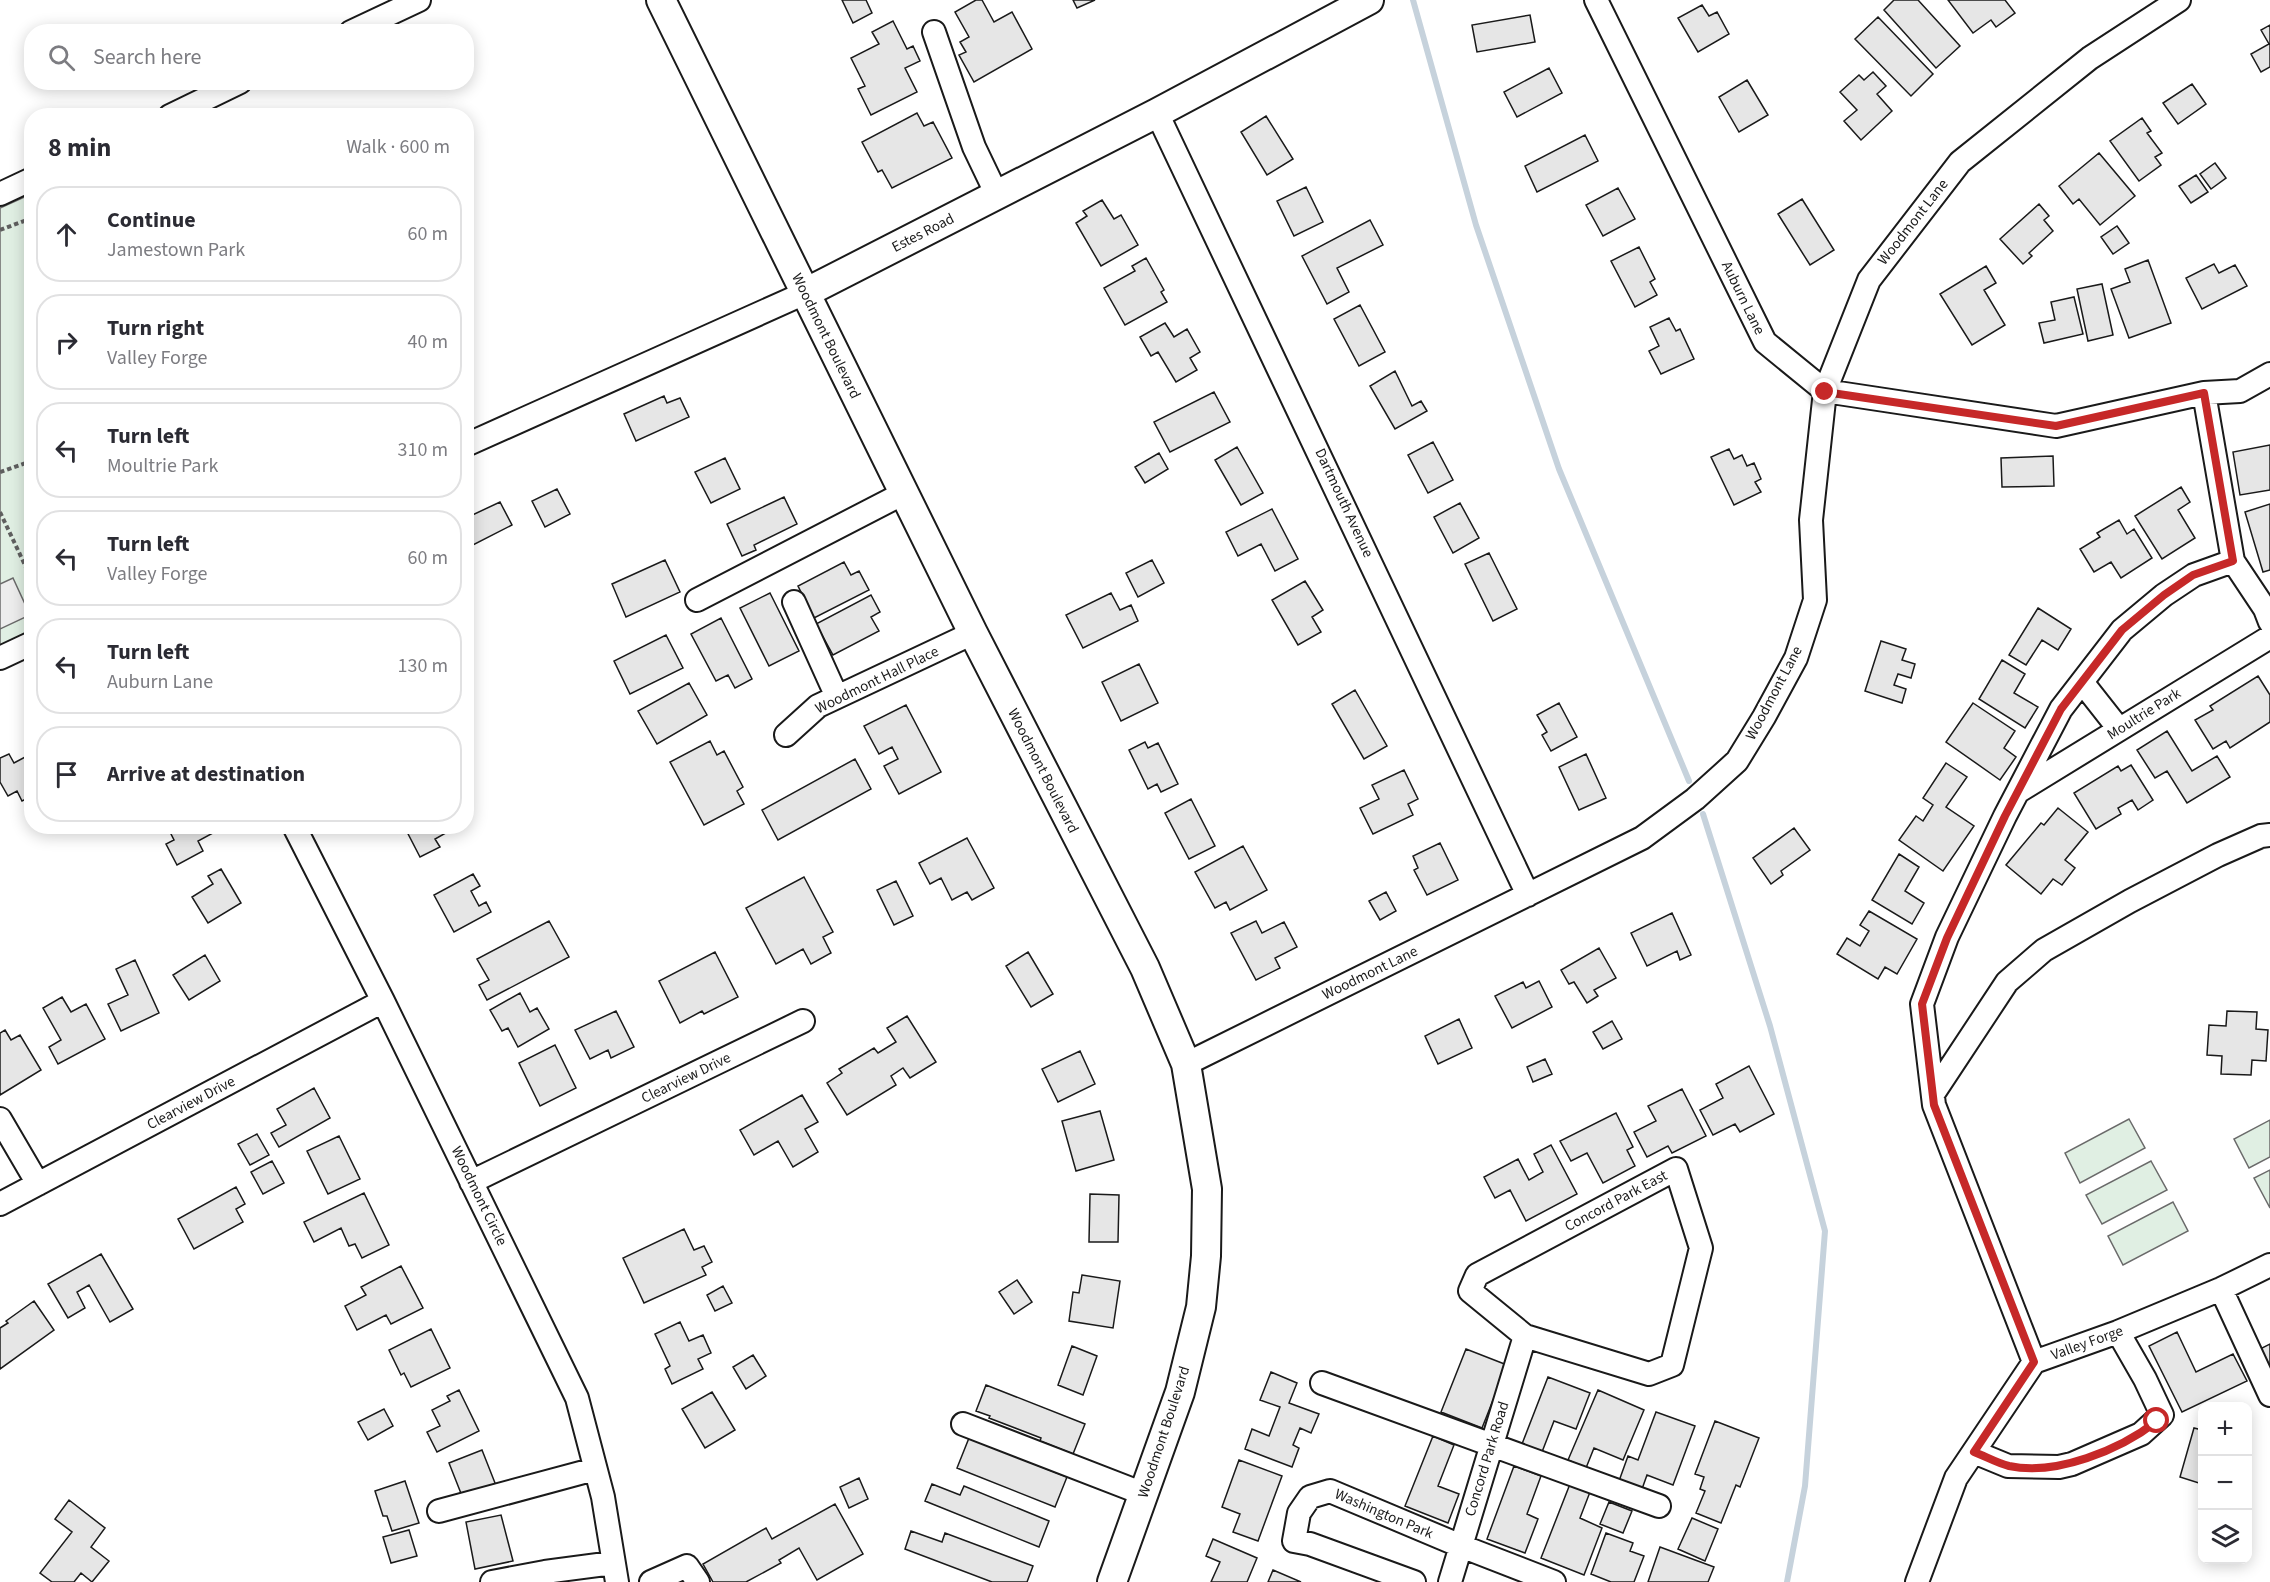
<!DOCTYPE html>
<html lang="en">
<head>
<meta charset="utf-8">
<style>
  body { margin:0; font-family:"Source Sans 3",sans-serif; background:#f2f2f3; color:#2b2b33 }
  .controls { position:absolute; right:18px; bottom:18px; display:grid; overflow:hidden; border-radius:12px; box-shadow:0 3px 15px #0003 }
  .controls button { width:54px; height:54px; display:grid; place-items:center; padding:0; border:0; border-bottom:2px solid #e1e1e2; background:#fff; color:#2b2b33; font:30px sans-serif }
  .stop { position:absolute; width:18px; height:18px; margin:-14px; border:4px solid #c62828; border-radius:50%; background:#fff }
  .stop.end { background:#c62828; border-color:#fff; box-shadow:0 2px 6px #0008 }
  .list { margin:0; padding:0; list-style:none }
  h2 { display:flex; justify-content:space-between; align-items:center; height:78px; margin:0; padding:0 24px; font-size:26px }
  h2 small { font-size:20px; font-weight:400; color:#7c7c81 }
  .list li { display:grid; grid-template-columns:39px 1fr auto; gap:18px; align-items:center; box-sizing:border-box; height:96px; margin:0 12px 12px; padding:0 12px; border:2px solid #e1e1e2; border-radius:24px }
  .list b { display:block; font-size:22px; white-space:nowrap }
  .list p { margin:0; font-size:20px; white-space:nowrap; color:#7c7c81 }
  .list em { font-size:20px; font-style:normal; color:#7c7c81 }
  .icon { flex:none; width:33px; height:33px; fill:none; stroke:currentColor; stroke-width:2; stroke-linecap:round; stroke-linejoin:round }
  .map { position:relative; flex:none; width:2270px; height:1582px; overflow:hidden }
  .search { position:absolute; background:#fff; box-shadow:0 3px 15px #0003; left:24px; top:24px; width:450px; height:66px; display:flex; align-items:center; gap:15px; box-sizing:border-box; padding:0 21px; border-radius:24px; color:#7c7c81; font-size:22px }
  .panel { position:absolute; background:#fff; box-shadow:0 3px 15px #0003; left:24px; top:108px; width:450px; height:726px; border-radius:24px }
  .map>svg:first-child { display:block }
  .green { fill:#e0efe3; stroke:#6a6a6a; stroke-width:1.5 }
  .parking { fill:#ededed; stroke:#6a6a6a; stroke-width:1.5 }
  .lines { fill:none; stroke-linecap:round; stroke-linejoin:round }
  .stream { stroke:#c6d2dc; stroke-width:6 }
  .building { fill:#e6e6e6; stroke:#1a1a1a; stroke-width:1.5 }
  .minor-casing { stroke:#1a1a1a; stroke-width:26 }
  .major-casing { stroke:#1a1a1a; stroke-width:32 }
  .path { stroke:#5f5f5f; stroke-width:4; stroke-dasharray:4.5 3; stroke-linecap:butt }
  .minor { stroke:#fff; stroke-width:22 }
  .major { stroke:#fff; stroke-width:28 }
  .route { stroke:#c62828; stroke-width:8 }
  .labels { text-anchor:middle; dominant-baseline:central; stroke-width:4.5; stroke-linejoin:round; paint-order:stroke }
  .street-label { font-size:15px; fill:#1a1a1a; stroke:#fff }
</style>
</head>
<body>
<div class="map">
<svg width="2270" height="1582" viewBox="0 0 2270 1582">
  <rect width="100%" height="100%" fill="#fff"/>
  <path class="green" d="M31 194V633L0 648V208Z
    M2129 1119 2145 1148 2080 1183 2065 1153Z
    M2270 1120V1157L2249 1168 2234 1139Z
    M2151 1161 2167 1190 2102 1224 2086 1195Z
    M2270 1170V1208L2254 1178Z
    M2173 1202 2188 1231 2123 1265 2108 1236Z"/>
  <path class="parking" d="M13 578 30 615 0 629V584Z"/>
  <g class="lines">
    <path class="stream" d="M1413 0 1476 225 1559 469 1689 781
      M1703 814 1770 1026 1825 1231 1805 1486 1787 1582"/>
  </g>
  <path class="building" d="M842 0H866L872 13 853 23Z
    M976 0H982L994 22 1012 12 1032 49 974 82 959 55 966 52 960 42 969 37 955 12Z
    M1073 0H1095L1077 8Z
    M1894 0H1918L1960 46 1936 68 1884 10Z
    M1948 0H2005L2015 13 1996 27 1991 20 1973 33Z
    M1702 5 1709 16 1717 12 1729 34 1698 52 1678 18Z
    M1530 15 1535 42 1477 52 1472 25Z
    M1878 17 1933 74 1911 96 1855 39Z
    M893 21 907 49 913 46 920 61 905 68 917 92 871 115 858 89 865 86 851 58 879 44 872 32Z
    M2270 25V67L2261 72 2251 54 2269 44 2261 30Z
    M1549 68 1562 93 1517 117 1504 92Z
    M1873 72 1886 86 1877 94 1892 111 1861 140 1844 121 1857 110 1840 92 1859 75 1864 80Z
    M1747 80 1768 115 1739 132 1719 97Z
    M2192 84 2206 104 2178 124 2163 103Z
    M917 113 924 126 933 122 952 158 892 188 882 170 878 172 862 142Z
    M1266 116 1293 159 1267 175 1241 132Z
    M2142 118 2151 131 2147 133 2162 153 2155 157 2161 165 2139 181 2110 141Z
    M1585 135 1598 161 1537 192 1525 166Z
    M2099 153 2135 196 2100 225 2079 199 2073 204 2059 186Z
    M2215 163 2226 178 2211 189 2200 174Z
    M2196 175 2208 192 2191 203 2179 186Z
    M1306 187 1323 222 1294 236 1277 201Z
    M1618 188 1635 219 1603 236 1586 205Z
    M1802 199 1834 250 1810 265 1778 214Z
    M1102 200 1114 219 1121 215 1138 245 1101 266 1076 223 1087 216 1083 211Z
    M2039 204 2049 216 2044 220 2053 231 2029 253 2032 256 2023 264 2000 239Z
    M1370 220 1383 245 1337 268 1349 292 1327 304 1302 256Z
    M2117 226 2129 243 2113 254 2101 237Z
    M1639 247 1655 279 1650 282 1657 295 1635 307 1611 261Z
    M1146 258 1164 290 1161 292 1167 302 1125 325 1104 288 1135 271 1132 266Z
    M2148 260 2171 323 2129 338 2111 289 2130 282 2125 269Z
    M2214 264 2219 273 2235 265 2247 286 2202 309 2186 278Z
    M1986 266 1996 283 1984 290 2005 325 1972 345 1940 294Z
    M2102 284 2113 335 2088 341 2077 289Z
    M2074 297 2083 334 2044 343 2039 323 2055 320 2051 302Z
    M1360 305 1385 352 1359 366 1334 319Z
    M1669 318 1676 331 1680 329 1694 359 1661 374 1649 351 1659 346 1650 327Z
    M1165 323 1174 337 1187 329 1200 352 1190 358 1197 370 1176 382 1158 352 1151 356 1140 337Z
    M1395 371 1412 406 1421 401 1427 411 1395 429 1370 386Z
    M1214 392 1230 422 1170 452 1154 422Z
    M664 396 667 403 680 398 689 417 636 441 624 414Z
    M1433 442 1453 480 1428 493 1408 455Z
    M2270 445V490L2240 495 2233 452Z
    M1237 447 1263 493 1241 505 1215 460Z
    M1729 449 1734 459 1742 455 1747 466 1754 463 1761 479 1755 482 1761 492 1734 505 1711 457Z
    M1159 453 1168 469 1145 483 1135 467Z
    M2053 456 2054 486 2002 487 2001 458Z
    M725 458 740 489 711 503 695 472Z
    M2181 487 2190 502 2178 510 2195 538 2162 559 2135 516Z
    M557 489 570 514 545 527 532 501Z
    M784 497 797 524 754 545 756 550 742 556 727 524Z
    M500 502 512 525 469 547 466 541V518Z
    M1460 503 1479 538 1453 553 1434 517Z
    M2270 504V570L2263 572 2245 512Z
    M1272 509 1298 559 1275 571 1261 544 1238 556 1226 532Z
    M2119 520 2127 534 2134 529 2152 558 2121 578 2111 562 2094 572 2080 549 2100 537 2097 533Z
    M1489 553 1517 609 1493 621 1465 564Z
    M665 560 680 592 626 617 612 584Z
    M1152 560 1164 583 1138 597 1126 573Z
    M844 562 851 575 859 571 869 590 814 618 798 586Z
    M1305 581 1323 610 1312 617 1321 632 1298 645 1272 600Z
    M770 593 799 651 769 666 740 608Z
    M1111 593 1120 610 1131 605 1138 621 1083 648 1066 615Z
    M871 595 880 612 871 617 879 631 833 655 816 624Z
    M2038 608 2071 629 2058 650 2042 640 2026 665 2009 655Z
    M721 618 752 679 735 688 728 675 716 681 691 634Z
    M666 635 683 668 630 694 614 661Z
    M1881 641 1906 649 1902 660 1915 664 1911 678 1898 674 1894 685 1906 689 1902 703 1865 691Z
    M2002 660 2025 674 2014 693 2038 707 2025 728 1979 699Z
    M1139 664 1158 703 1121 721 1102 682Z
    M2258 676 2270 695V722L2230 748 2226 741 2213 749 2195 720 2213 710 2210 706Z
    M689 683 707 715 657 744 638 711Z
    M1355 690 1387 746 1364 759 1332 704Z
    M1559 703 1577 737 1551 751 1542 735 1547 732 1537 715Z
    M1973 703 2015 731 2004 748 2016 757 2000 780 1946 742Z
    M906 705 941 772 899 794 884 766 898 759 892 747 879 754 864 726Z
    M2167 731 2192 771 2217 756 2230 777 2187 803 2167 771 2155 778 2137 750Z
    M710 741 717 755 724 751 743 787 737 791 744 804 704 825 670 762Z
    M1145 742 1148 748 1158 743 1178 784 1161 792 1157 784 1148 789 1129 750Z
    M9 754 14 763 27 756 32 764V796L22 801 17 791 8 796 0 782V758Z
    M1586 754 1606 798 1579 810 1559 767Z
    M855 759 871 789 778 840 762 810Z
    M1946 763 1967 777 1946 807 1974 826 1943 871 1899 840 1916 816 1923 821 1933 805 1923 798Z
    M2131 765 2153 800 2138 810 2132 800 2118 808 2121 814 2096 829 2074 793 2118 766 2121 771Z
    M1404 770 1418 799 1408 804 1413 815 1373 834 1360 808 1379 799 1372 785Z
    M1191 799 1215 846 1189 859 1165 813Z
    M2058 808 2088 832 2065 860 2075 868 2062 885 2053 879 2041 894 2006 865 2041 823 2044 825Z
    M167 826H209L213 833 198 841 203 851 177 865 166 844 174 840Z
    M404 826H452L453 829 435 839 440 847 420 857Z
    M1794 828 1810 850 1781 871 1783 875 1771 884 1753 858Z
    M967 838 994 888 972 900 967 892 952 900 941 878 930 884 919 863Z
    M1440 843 1458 880 1427 895 1414 870 1418 868 1413 856Z
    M1243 846 1267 890 1230 910 1226 902 1215 908 1195 872Z
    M1899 854 1919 867 1905 891 1924 903 1912 924 1872 900Z
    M221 869 241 903 208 923 192 897 213 884 208 876Z
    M473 874 480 886 471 891 479 906 486 902 491 912 454 932 434 895Z
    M804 877 833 932 823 937 831 953 811 964 803 949 776 964 746 908Z
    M896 881 913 916 894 925 877 890Z
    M1386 892 1396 911 1380 920 1369 901Z
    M1869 911 1917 939 1897 974 1885 967 1878 979 1837 954 1847 938 1860 946 1869 931 1860 925Z
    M1672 913 1691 955 1680 960 1677 951 1647 966 1631 933Z
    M549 921 569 957 487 1000 479 985 489 980 477 959Z
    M1256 921 1262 933 1284 922 1297 947 1275 958 1280 968 1256 980 1231 933Z
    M1599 948 1616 978 1594 990 1598 996 1587 1003 1574 982 1569 984 1561 970Z
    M715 952 738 997 704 1014 702 1011 680 1023 659 981Z
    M1028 952 1053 994 1031 1007 1006 966Z
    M205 955 220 981 189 1000 173 975Z
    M135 960 159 1013 121 1031 108 1004 128 995 116 969Z
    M1539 981 1552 1007 1512 1028 1495 996 1523 982 1526 988Z
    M520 993 530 1012 537 1008 549 1029 518 1047 508 1028 502 1031 490 1010Z
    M62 997 71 1012 86 1004 105 1039 58 1064 49 1047 61 1040 43 1008Z
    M616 1011 634 1047 611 1058 608 1050 590 1059 575 1030Z
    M2227 1011 2257 1012 2256 1029 2268 1030 2266 1061 2252 1060 2251 1075 2221 1074 2222 1056 2207 1055 2209 1025 2226 1026Z
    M907 1016 936 1062 910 1078 903 1068 891 1076 896 1085 847 1115 827 1083 842 1073 839 1069 874 1048 878 1053 896 1042 887 1028Z
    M1459 1019 1472 1048 1438 1064 1425 1036Z
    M1612 1021 1622 1039 1603 1049 1593 1032Z
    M5 1030 11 1040 20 1035 41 1070 0 1095V1033Z
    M555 1045 576 1088 540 1106 519 1063Z
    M1080 1051 1095 1084 1058 1102 1042 1069Z
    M1545 1059 1552 1074 1533 1082 1527 1067Z
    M1749 1066 1774 1114 1740 1132 1735 1124 1713 1135 1700 1110 1723 1098 1716 1084Z
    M314 1088 330 1118 279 1147 271 1133 286 1125 277 1109Z
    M1682 1089 1706 1136 1672 1153 1668 1146 1647 1157 1634 1132 1656 1121 1648 1106Z
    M802 1095 818 1122 805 1129 818 1152 793 1167 778 1141 754 1155 740 1130Z
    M1100 1111 1114 1160 1076 1171 1062 1121Z
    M1616 1113 1633 1147 1627 1150 1635 1166 1603 1183 1587 1153 1571 1161 1560 1141Z
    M257 1134 269 1155 250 1165 238 1144Z
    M339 1136 360 1179 328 1194 307 1151Z
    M1551 1145 1577 1194 1526 1221 1510 1190 1495 1198 1484 1177 1518 1159 1529 1180 1543 1172 1534 1154Z
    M272 1161 284 1183 263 1194 251 1172Z
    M236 1187 245 1204 236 1209 243 1222 194 1249 178 1219Z
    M364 1193 389 1245 362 1258 355 1244 349 1246 341 1228 314 1242 304 1222Z
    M1090 1194 1119 1195 1118 1242H1089Z
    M684 1229 694 1250 704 1246 712 1262 702 1267 706 1275 644 1303 623 1258Z
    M101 1254 133 1309 110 1322 89 1285 77 1292 85 1308 68 1318 48 1284Z
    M401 1266 423 1308 391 1324 386 1315 357 1330 345 1306 366 1295 361 1287Z
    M1082 1275 1120 1281 1113 1328 1069 1321 1073 1292 1079 1293Z
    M1017 1280 1032 1302 1014 1314 999 1292Z
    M723 1286 732 1303 715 1311 707 1295Z
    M34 1301 54 1330 0 1369V1328L8 1323 6 1321Z
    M680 1322 689 1341 703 1335 711 1353 698 1359 703 1369 672 1384 665 1369 670 1366 655 1334Z
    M431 1329 450 1368 411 1387 404 1373 401 1375 389 1350Z
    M2177 1332 2196 1372 2233 1354 2247 1381 2182 1412 2149 1346Z
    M2270 1344V1364L2268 1365 2260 1349Z
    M1072 1346 1097 1356 1083 1395 1058 1385Z
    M1466 1349 1507 1365 1482 1428 1441 1412Z
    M753 1355 766 1376 746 1389 733 1367Z
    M1271 1372 1297 1383 1289 1403 1319 1414 1311 1433 1300 1428 1293 1445 1299 1448 1292 1467 1245 1449 1252 1429 1269 1436 1280 1407 1260 1400Z
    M1548 1377 1590 1393 1576 1429 1554 1421 1542 1452 1522 1444Z
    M986 1385 1085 1424 1073 1454 1040 1441 1041 1438 989 1418 990 1416 976 1411Z
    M459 1390 479 1431 437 1452 427 1432 440 1426 432 1410 450 1401 447 1396Z
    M1598 1390 1644 1410 1623 1460 1594 1448 1586 1468 1568 1460Z
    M712 1392 735 1430 705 1448 682 1409Z
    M384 1409 393 1426 368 1440 358 1422Z
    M1656 1412 1695 1426 1673 1485 1647 1475 1642 1489 1619 1481 1628 1456 1638 1460Z
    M1715 1421 1759 1438 1740 1487 1736 1485 1721 1523 1696 1513 1705 1491 1700 1489 1704 1477 1695 1474Z
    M2202 1427V1484L2180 1477 2194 1428 2202 1430Z
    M1433 1436 1454 1445 1438 1486 1459 1494 1448 1523 1405 1506Z
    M969 1438 1067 1477 1055 1507 957 1468Z
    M482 1450 497 1488 464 1501 449 1463Z
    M1239 1460 1282 1476 1258 1541 1233 1532 1240 1514 1222 1507Z
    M1514 1466 1541 1476 1527 1514 1538 1519 1525 1553 1487 1539Z
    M859 1478 868 1499 849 1508 840 1487Z
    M405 1481 419 1523 392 1531 387 1516H383L375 1491Z
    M932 1484 960 1495 964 1486 1049 1521 1039 1547 925 1501Z
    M1570 1484 1590 1492 1580 1518 1602 1528 1584 1575 1541 1558Z
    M69 1500 105 1528 91 1547 109 1561 92 1582 81 1573 74 1582H52L40 1573 72 1532 55 1519Z
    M1609 1502 1632 1511 1623 1533 1600 1524Z
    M835 1504 863 1554 817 1580 799 1548 779 1560 781 1563 746 1582H713L703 1564 766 1528 772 1539Z
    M501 1515 513 1561 475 1569 466 1522Z
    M1692 1518 1718 1529 1705 1561 1678 1549Z
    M409 1530 417 1556 391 1563 383 1537Z
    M911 1531 942 1542 945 1533 1033 1566 1027 1582H992L905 1549Z
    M1606 1533 1633 1543 1630 1551 1644 1556 1634 1582H1611L1591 1574Z
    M1213 1539 1257 1558 1247 1582H1211L1220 1562 1206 1556Z
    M1660 1547 1714 1567 1708 1582H1648Z
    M1273 1570 1301 1582H1268Z"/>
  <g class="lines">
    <defs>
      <path id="minor" d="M1596 0 1765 342 1825 391 2056 426 2204 393 2240 391 2270 374
        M351 32 419 0
        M934 32 974 147 997 195
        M1157 113 1528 895
        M170 116 240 82
        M0 194 32 179
        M2204 393 2233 561 2265 609 2270 622
        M466 445 805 293
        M697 600 904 493
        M794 602 837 697
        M0 658 32 643
        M2082 682 2119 729
        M786 735 818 706 973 633
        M2019 791 2270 637
        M294 826 383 1001 577 1398 603 1497 617 1582
        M1186 1064 1642 838 1695 799 1737 761 1764 717 1796 658 1815 600 1811 520 1825 391 1869 280 1960 162 2090 58 2179 0
        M1933 1094 2007 982 2044 950 2130 901 2218 855 2261 836 2270 835
        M0 1119 38 1184
        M1676 1169 1701 1248 1672 1365 1649 1374 1525 1336 1470 1291 1477 1275Z
        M471 1182 803 1021
        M0 1204 383 1001
        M2221 1289 2270 1395
        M2034 1362 1934 1105 1922 1004 1947 937 2005 816 2061 709 2122 630 2164 595 2194 575 2233 561
        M1322 1383 1659 1506
        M963 1424 1144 1494
        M1974 1452 2008 1466 2059 1467 2072 1464 2141 1434 2162 1415 2145 1379 2118 1332
        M439 1511 595 1469
        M492 1582 545 1572 613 1563
        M651 1582 687 1566 698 1582
        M1414 1582 1310 1544 1294 1541 1299 1513 1310 1497 1330 1491 1461 1546 1554 1582
        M1450 1582 1525 1336
        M1917 1582 1956 1478 2034 1362 2118 1332 2221 1289 2270 1265"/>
      <path id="major" d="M661 0 973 633 1145 968 1186 1064 1207 1189 1206 1256 1201 1307 1180 1392 1112 1582
        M805 293 1157 113 1369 0"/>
    </defs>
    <use href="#minor" class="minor-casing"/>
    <use href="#major" class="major-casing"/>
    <path class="path" d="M0 230 32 218
      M0 472 32 461
      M0 512 32 580"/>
    <use href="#minor" class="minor"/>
    <use href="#major" class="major"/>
  </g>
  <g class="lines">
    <path class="route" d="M1825 392 2056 426 2204 393 2233 561 2193 575 2164 595 2122 630 2061 709 2005 816 1947 938 1922 1004 1934 1105 2034 1362 1974 1452C1985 1456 1997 1463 2009 1466 2056 1476 2120 1450 2157 1421"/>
  </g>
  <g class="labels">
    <g class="street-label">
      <text transform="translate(1913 222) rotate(-52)">Woodmont Lane</text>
      <text transform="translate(923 233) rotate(-27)">Estes Road</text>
      <text transform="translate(1743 298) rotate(64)">Auburn Lane</text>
      <text transform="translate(826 336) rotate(64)">Woodmont Boulevard</text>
      <text transform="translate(1344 503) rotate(65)">Dartmouth Avenue</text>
      <text transform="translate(877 680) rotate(-26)">Woodmont Hall Place</text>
      <text transform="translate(1774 693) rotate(-62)">Woodmont Lane</text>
      <text transform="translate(2144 714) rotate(-32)">Moultrie Park</text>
      <text transform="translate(1043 771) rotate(63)">Woodmont Boulevard</text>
      <text transform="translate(1370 973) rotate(-26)">Woodmont Lane</text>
      <text transform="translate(686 1078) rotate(-26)">Clearview Drive</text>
      <text transform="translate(191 1103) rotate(-28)">Clearview Drive</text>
      <text transform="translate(479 1196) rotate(64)">Woodmont Circle</text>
      <text transform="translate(1616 1201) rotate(-28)">Concord Park East</text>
      <text transform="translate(2087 1343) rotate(-20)">Valley Forge</text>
      <text transform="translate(1164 1432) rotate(-72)">Woodmont Boulevard</text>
      <text transform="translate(1487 1459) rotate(-73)">Concord Park Road</text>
      <text transform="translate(1384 1514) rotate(23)">Washington Park</text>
    </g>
  </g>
</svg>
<div class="controls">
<button>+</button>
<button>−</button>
<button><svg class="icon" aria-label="layers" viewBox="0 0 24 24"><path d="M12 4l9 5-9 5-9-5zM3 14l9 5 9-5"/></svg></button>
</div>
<div class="stop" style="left:2157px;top:1421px"></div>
<div class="stop end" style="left:1825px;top:392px"></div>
<div class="search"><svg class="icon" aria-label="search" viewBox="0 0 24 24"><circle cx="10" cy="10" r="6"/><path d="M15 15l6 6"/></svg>Search here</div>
<section class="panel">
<h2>8 min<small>Walk · 600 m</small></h2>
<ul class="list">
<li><svg class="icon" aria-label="ahead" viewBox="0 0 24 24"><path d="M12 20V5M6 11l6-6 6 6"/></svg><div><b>Continue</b><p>Jamestown Park</p></div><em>60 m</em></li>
<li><svg class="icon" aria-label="right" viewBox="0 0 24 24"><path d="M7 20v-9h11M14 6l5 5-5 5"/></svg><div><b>Turn right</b><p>Valley Forge</p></div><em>40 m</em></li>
<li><svg class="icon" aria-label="left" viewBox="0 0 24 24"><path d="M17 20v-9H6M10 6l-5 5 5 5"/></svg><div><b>Turn left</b><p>Moultrie Park</p></div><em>310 m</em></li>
<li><svg class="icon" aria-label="left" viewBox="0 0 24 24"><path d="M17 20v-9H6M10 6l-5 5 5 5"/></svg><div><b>Turn left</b><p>Valley Forge</p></div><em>60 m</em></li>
<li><svg class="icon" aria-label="left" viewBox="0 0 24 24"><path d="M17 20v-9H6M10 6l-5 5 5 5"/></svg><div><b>Turn left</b><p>Auburn Lane</p></div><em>130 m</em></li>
<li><svg class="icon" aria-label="arrive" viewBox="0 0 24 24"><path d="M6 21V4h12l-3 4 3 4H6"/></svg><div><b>Arrive at destination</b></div></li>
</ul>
</section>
</div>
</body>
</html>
